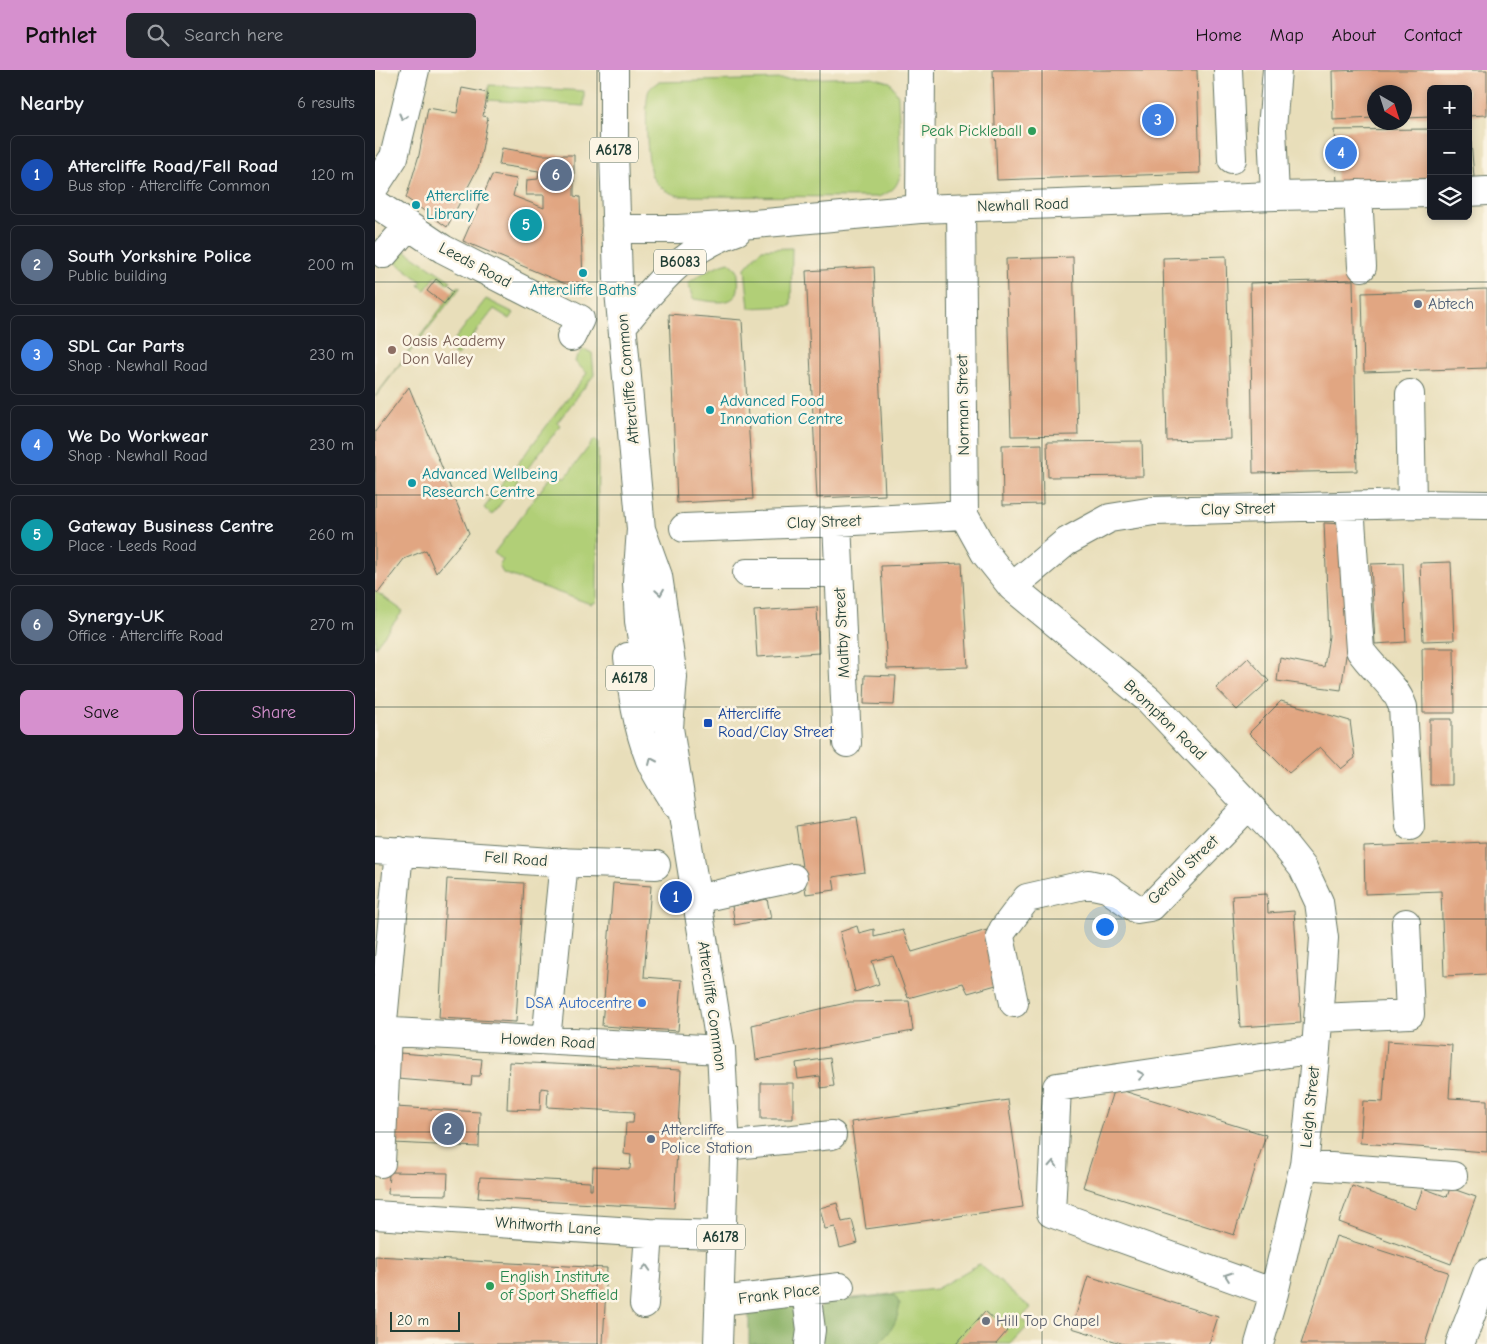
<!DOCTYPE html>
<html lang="en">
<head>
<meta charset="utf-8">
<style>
  body { margin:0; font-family:"Comic Neue",sans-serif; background:#20242c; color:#f1f3f6 }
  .controls { position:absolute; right:15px; top:15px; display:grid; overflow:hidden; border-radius:8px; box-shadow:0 2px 8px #0003 }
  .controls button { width:45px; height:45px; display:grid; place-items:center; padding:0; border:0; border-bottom:1px solid #363941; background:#171b24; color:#f1f3f6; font:25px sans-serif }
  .compass { position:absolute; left:992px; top:15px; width:45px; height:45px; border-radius:50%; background:#171b24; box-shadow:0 2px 8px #0003; rotate:141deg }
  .scale { position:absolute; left:15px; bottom:12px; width:70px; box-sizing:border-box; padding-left:5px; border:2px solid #1f3d34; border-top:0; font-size:14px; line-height:18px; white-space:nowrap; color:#1f3d34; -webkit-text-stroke:4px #fcf5e5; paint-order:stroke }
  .you { position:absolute; left:729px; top:856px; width:18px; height:18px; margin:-12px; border:4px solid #fff; border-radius:50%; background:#1a73e8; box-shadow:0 0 0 8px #1a73e833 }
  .badge { display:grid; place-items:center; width:32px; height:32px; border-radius:50%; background:#d690ce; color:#fff; font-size:16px; font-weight:700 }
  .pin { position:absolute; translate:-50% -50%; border:2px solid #fff; box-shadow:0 1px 5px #0006 }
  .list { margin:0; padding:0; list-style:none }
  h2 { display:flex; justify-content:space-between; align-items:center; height:65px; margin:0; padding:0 20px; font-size:21px }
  h2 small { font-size:16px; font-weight:400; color:#9ea1a6 }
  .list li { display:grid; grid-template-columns:32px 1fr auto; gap:15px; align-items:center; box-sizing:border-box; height:80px; margin:0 10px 10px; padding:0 10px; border:1px solid #363941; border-radius:8px }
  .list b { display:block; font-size:19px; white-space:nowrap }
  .list p { margin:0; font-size:16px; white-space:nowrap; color:#9ea1a6 }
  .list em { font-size:16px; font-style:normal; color:#9ea1a6 }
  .actions { display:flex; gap:10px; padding:15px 20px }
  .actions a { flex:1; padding:11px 0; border:1px solid #d690ce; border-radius:8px; text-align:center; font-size:18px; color:#d690ce }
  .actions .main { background:#d690ce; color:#111 }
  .icon { flex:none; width:28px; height:28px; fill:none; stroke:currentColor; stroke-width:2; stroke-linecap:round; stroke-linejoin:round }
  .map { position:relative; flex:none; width:1112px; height:1274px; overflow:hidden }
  header { display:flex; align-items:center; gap:30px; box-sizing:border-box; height:70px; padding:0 25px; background:#d690ce; color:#111 }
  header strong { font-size:24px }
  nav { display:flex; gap:28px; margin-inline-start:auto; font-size:18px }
  .search { width:350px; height:45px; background:#20242c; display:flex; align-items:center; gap:12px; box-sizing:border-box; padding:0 18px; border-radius:8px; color:#9ea1a6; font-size:19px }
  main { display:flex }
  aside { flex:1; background:#171b24 }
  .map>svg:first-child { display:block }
  .green { fill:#b1cf77; stroke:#688656 }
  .forest { fill:#8cb268; stroke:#56784e }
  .building { fill:#e1a682 }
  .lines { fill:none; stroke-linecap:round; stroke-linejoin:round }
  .minor-casing { stroke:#657563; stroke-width:30 }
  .major-casing { stroke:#657563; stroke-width:30 }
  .minor { stroke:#fff; stroke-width:28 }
  .major { stroke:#fff; stroke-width:28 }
  .oneway { stroke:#8f9e9a }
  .grid { fill:none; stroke:#1f3d34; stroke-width:1; stroke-opacity:0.55 }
  .leisure-dot { fill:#2e9e5b; stroke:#fcf5e5; stroke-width:2 }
  .culture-dot { fill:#0f9aa8; stroke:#fcf5e5; stroke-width:2 }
  .service-dot { fill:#5c6f8a; stroke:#fcf5e5; stroke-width:2 }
  .education-dot { fill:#8d6e63; stroke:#fcf5e5; stroke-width:2 }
  .transit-dot { fill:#1a4fb4; stroke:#fcf5e5; stroke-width:2 }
  .shop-dot { fill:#3f7fe0; stroke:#fcf5e5; stroke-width:2 }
  .worship-dot { fill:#6b7280; stroke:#fcf5e5; stroke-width:2 }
  .labels { text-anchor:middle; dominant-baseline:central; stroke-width:5; stroke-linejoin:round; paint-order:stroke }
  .shield { fill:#fcf5e5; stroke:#617469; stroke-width:1 }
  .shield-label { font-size:15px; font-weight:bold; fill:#1f3d34 }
  .leisure-label { font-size:16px; fill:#27864d; stroke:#fcf5e5; text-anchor:end }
  .culture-label { font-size:16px; fill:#0d838f; stroke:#fcf5e5; text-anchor:start }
  .street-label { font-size:16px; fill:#1f3d34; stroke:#fcf5e5 }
  .service-label { font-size:16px; fill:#4e5e75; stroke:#fcf5e5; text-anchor:start }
  .education-label { font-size:16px; fill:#785e54; stroke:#fcf5e5; text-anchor:start }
  .transit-label { font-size:16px; fill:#164399; stroke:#fcf5e5; text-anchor:start }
  .shop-label { font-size:16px; fill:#366cbe; stroke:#fcf5e5; text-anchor:end }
  .worship-label { font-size:16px; fill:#5b616d; stroke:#fcf5e5; text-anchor:start }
</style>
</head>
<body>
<header>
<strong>Pathlet</strong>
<div class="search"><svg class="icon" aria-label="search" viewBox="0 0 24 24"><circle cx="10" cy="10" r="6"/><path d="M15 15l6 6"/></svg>Search here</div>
<nav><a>Home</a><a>Map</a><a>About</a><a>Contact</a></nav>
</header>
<main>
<aside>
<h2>Nearby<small>6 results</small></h2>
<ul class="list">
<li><span class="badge" style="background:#1a4fb4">1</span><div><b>Attercliffe Road/Fell Road</b><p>Bus stop · Attercliffe Common</p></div><em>120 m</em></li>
<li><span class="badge" style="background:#5c6f8a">2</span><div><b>South Yorkshire Police</b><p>Public building</p></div><em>200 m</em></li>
<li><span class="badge" style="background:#3f7fe0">3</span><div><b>SDL Car Parts</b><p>Shop · Newhall Road</p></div><em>230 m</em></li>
<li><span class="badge" style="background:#3f7fe0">4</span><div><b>We Do Workwear</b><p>Shop · Newhall Road</p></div><em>230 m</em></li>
<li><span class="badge" style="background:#0f9aa8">5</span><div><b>Gateway Business Centre</b><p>Place · Leeds Road</p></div><em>260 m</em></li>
<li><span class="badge" style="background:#5c6f8a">6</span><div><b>Synergy-UK</b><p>Office · Attercliffe Road</p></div><em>270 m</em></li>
</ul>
<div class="actions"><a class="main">Save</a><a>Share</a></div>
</aside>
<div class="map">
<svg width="1112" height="1274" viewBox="0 0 1112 1274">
  <rect width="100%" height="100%" fill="#fcf5e5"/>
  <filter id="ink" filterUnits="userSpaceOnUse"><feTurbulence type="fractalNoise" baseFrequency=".02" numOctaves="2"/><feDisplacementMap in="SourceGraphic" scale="10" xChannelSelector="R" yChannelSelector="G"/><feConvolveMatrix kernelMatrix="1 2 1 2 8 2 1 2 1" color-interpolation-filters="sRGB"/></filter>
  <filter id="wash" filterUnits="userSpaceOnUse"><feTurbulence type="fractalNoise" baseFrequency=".0096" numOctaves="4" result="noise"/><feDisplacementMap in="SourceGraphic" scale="20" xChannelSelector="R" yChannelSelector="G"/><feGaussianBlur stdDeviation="1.12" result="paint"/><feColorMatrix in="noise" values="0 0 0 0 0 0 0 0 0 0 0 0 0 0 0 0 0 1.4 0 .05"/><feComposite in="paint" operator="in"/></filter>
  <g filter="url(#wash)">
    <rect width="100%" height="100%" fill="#e8deba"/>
    <path class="green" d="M497 7 515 12 523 25 526 102C522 118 518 121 503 127L305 126C293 123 283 118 277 106 272 96 269 29 274 20 276 17 280 14 283 12Z
      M114 15 209 21V36L112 30Z
      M26 178 76 211 72 214 61 206 50 220 44 215 47 212 17 189Z
      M417 178 416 236 374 238 370 198 387 179Z
      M354 192 362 199C363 205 364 213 363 219 360 239 331 230 318 229L313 213C326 204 338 196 354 192Z
      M85 216V218L0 327 81 218Z
      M111 229 139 243 135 249 119 239 82 286 72 279Z
      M209 279 217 283 219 305 182 353 185 356 117 445 109 438 212 303 200 292 201 288Z
      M219 370H221L223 373 222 528 221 532 216 534 128 503 124 496 128 490 119 483 180 401 190 408Z
      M0 521 28 541 0 577Z
      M604 1194 656 1238 646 1248 654 1255 636 1274H374L416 1235 426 1243 441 1242 452 1231 561 1219Z"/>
    <path class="forest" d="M519 1225 525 1234C522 1252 517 1261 503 1274H374V1238L416 1235 426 1243 441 1242 452 1231Z"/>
    <g id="blocks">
      <path class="building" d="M618 0H822L825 103 622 110Z
        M989 0H1112V45L1093 46V19H1056V47L1030 48V22H999V48L958 50 957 1Z
        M87 18 113 23 108 46 113 47 104 96 72 157 31 128 44 85 53 38 82 43Z
        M1056 59V108L962 113 959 60Z
        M1093 72H1096L1099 107H1093Z
        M127 78 167 85H199V126L205 127 208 211 206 216 200 218 88 171 117 105 142 109 138 126 169 138V125H151L152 110 163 109 164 101 124 95Z
        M851 186 856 369 792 371 788 188Z
        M698 187 703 365 636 366 631 189Z
        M499 197 510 425 442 428 431 201Z
        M61 209 78 222 69 234 52 221Z
        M978 210 982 401 878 403 875 213Z
        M1112 219V298L989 302 987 223Z
        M294 244 367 250 378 429 302 433Z
        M34 317 94 463 61 503 51 480 29 489 3 523 0 521V362Z
        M767 371 768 406 673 407 672 372Z
        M667 374 668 434 628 435 627 375Z
        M949 453 968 454 974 565 966 620 902 611 905 588 949 597 954 566Z
        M1076 492 1079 570 1048 571 1045 493Z
        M587 493 593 597 512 599 506 496Z
        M1028 493 1031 572 1000 574 996 494Z
        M442 537 444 583 382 587 379 541Z
        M1047 578H1079L1080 643H1048Z
        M873 588 894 611 862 640 841 618Z
        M490 605 521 606 519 635 489 634Z
        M906 631 975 651 980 688 966 699 945 677 914 703 874 663Z
        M1055 649H1077V715H1055Z
        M482 747 490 802 458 807 460 820 431 824 421 756Z
        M1112 772V904L1069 906 1066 821 990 824 989 777Z
        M72 809 149 813 141 952 64 948Z
        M238 813 276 816 269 907 307 910 303 961 227 956Z
        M892 824 893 843 919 841 926 953 865 957 857 826Z
        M392 829 396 848 360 855 357 836Z
        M482 856 484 863 499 859V867L528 860 537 882 612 860 628 913 593 923 588 913 533 928 518 886 497 891 504 914 480 922 465 862Z
        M534 931 538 961 381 990 377 955 475 932Z
        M1012 971 1077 975 1074 1028 1112 1030V1082L985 1073 988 1031 1008 1032Z
        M24 983 107 989 105 1006H97L96 1015 22 1009Z
        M455 988 459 1016 446 1018 445 1006 423 1009 421 993Z
        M134 992 306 1000 299 1138 103 1128 105 1107 215 1112V1120H217L218 1097 255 1099 256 1085 249 1084 251 1053H258L259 1042 172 1037 173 1019 166 1018 165 1040 132 1039Z
        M386 1013H418V1049H386Z
        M739 1018 891 1065 859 1165 708 1117Z
        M633 1030 648 1137 491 1159 476 1052Z
        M20 1037 105 1042 104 1077 18 1073Z
        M14 1102 73 1103 72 1125 13 1124Z
        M977 1116 1040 1139 1048 1118 1072 1127 1075 1118 1101 1127 1076 1194 964 1152Z
        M462 1133 467 1152 477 1150 483 1173 465 1178 460 1157 450 1159 445 1138Z
        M961 1166 1073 1202 1050 1274H926Z
        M0 1186 232 1198 228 1274H0Z
        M713 1206 843 1247 834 1274H749L697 1258Z
        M610 1241 632 1261 621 1274H581Z"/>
    </g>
  </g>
  <g filter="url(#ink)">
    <use href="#blocks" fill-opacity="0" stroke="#657563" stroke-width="1"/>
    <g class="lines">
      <defs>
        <path id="minor" d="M853 0 857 89
          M0 116 19 87 40 0
          M983 124 987 197
          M900 126 897 58 902 0
          M0 133 68 179 205 249 196 267
          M586 138 589 445 610 483 637 517 774 630 900 763 928 798 944 832 949 868 941 979 929 1095 899 1223 884 1274
          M545 139 546 0
          M9 184 33 156
          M1035 324 1037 434
          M975 436 985 580C998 600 1020 614 1028 637L1035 756
          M462 452 472 673
          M309 458 462 452 589 445
          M372 503H464
          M637 517 691 472 735 448 779 441 1037 434 1112 435
          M0 780 177 792 281 795
          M321 829 418 808
          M639 933 625 867 628 860 652 828 713 814 732 818 762 839 775 837 874 735
          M944 948 1035 944 1031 853
          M0 961 346 980
          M7 962 24 781
          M171 970 189 792
          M349 1076 457 1065
          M6 1093 12 962
          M929 1095 1078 1106
          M0 1145 274 1163 347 1165
          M431 1221 436 1260 434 1274
          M899 1223 676 1143 682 1017 941 979
          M344 1231 465 1217
          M269 1234 274 1163
          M1085 1274 1112 1203"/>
        <path id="major" d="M239 0V81L243 210 266 459 262 513 264 551 274 612 293 655
          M1093 122 1112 121
          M241 159H303L379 154 545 139 900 126 1056 123
          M248 255C283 213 309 179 362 161
          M266 459 283 506 298 607 294 658 346 980 350 1059 343 1274
          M253 587C257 621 262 657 275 690 281 705 292 720 300 734"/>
      </defs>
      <use href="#minor" class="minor-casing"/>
      <use href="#major" class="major-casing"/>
      <use href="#minor" class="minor"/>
      <use href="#major" class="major"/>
    </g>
    <defs><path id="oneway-chevron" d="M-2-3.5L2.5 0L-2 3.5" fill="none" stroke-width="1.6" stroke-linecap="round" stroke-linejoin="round" transform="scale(1.25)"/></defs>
    <g class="oneway">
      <use href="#oneway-chevron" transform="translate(28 47) rotate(104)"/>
      <use href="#oneway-chevron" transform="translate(285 522) rotate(81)"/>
      <use href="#oneway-chevron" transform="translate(277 691) rotate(-114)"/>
      <use href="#oneway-chevron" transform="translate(766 1005) rotate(-8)"/>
      <use href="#oneway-chevron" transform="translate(678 1094) rotate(-87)"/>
      <use href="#oneway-chevron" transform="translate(271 1198) rotate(-86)"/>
      <use href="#oneway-chevron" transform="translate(853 1206) rotate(-160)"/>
    </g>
  </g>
  <path class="grid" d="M222 0V1274M445 0V1274M667 0V1274M890 0V1274M0 212H1112M0 425H1112M0 637H1112M0 849H1112M0 1062H1112"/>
  <g class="leisure-dot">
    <circle cx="657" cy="61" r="5"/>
    <circle cx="115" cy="1216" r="5"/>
  </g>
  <g class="culture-dot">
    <circle cx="41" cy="135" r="5"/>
    <circle cx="208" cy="203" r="5"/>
    <circle cx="335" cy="340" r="5"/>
    <circle cx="37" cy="413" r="5"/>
  </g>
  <g class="service-dot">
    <circle cx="1043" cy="234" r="5"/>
    <circle cx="276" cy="1069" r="5"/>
  </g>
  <circle class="education-dot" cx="17" cy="280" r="5"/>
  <rect class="transit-dot" x="328" y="648" width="10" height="10" rx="2.5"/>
  <circle class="shop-dot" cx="267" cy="933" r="5"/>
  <circle class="worship-dot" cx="611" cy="1251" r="5"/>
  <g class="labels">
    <g class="shield">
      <rect x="215" y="67.5" width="48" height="25" rx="4"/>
      <rect x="279" y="179.5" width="52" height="25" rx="4"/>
      <rect x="231" y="595.5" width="48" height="25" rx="4"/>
      <rect x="322" y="1154.5" width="48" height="25" rx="4"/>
    </g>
    <g class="shield-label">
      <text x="239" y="80">A6178</text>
      <text x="305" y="192">B6083</text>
      <text x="255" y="608">A6178</text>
      <text x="346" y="1167">A6178</text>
    </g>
    <g class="leisure-label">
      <text x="647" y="61">Peak Pickleball</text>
      <text x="125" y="1207" text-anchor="start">English Institute<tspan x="125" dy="18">of Sport Sheffield</tspan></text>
    </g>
    <g class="culture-label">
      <text x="51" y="126">Attercliffe<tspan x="51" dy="18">Library</tspan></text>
      <text x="208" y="220" text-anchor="middle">Attercliffe Baths</text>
      <text x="345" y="331">Advanced Food<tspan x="345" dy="18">Innovation Centre</tspan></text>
      <text x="47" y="404">Advanced Wellbeing<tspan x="47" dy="18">Research Centre</tspan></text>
    </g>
    <g class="street-label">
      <text transform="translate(648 135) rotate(-2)">Newhall Road</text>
      <text transform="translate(100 195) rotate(28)">Leeds Road</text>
      <text transform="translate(253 309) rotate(-95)">Attercliffe Common</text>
      <text transform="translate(588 335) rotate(-91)">Norman Street</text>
      <text transform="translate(863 439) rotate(-1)">Clay Street</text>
      <text transform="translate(449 452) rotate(-2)">Clay Street</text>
      <text transform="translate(467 563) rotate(-93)">Maltby Street</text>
      <text transform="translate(790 650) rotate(44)">Brompton Road</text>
      <text transform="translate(141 789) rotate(4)">Fell Road</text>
      <text transform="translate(808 800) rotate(-44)">Gerald Street</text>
      <text transform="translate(337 936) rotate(82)">Attercliffe Common</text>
      <text transform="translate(173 971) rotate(3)">Howden Road</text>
      <text transform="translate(935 1037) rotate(-84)">Leigh Street</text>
      <text transform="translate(173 1156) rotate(4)">Whitworth Lane</text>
      <text transform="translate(404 1224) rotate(-7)">Frank Place</text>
    </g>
    <g class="service-label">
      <text x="1053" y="234">Abtech</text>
      <text x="286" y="1060">Attercliffe<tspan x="286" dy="18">Police Station</tspan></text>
    </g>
    <g class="education-label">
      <text x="27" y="271">Oasis Academy<tspan x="27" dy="18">Don Valley</tspan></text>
    </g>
    <g class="transit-label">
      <text x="343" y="644">Attercliffe<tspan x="343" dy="18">Road/Clay Street</tspan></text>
    </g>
    <g class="shop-label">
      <text x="257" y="933">DSA Autocentre</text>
    </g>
    <g class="worship-label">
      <text x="621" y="1251">Hill Top Chapel</text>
    </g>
  </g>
</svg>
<div class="controls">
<button>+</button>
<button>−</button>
<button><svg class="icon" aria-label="layers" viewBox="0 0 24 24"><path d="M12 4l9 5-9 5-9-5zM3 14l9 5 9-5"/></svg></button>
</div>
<svg class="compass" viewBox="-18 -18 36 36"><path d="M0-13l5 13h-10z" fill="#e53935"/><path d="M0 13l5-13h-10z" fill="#9ea1a6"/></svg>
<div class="scale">20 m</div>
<div class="you"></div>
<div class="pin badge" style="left:301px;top:827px;background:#1a4fb4">1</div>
<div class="pin badge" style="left:73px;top:1059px;background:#5c6f8a">2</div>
<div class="pin badge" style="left:783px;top:50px;background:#3f7fe0">3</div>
<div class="pin badge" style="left:966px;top:83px;background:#3f7fe0">4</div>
<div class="pin badge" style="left:151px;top:155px;background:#0f9aa8">5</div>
<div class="pin badge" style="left:181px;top:105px;background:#5c6f8a">6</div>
</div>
</main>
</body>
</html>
